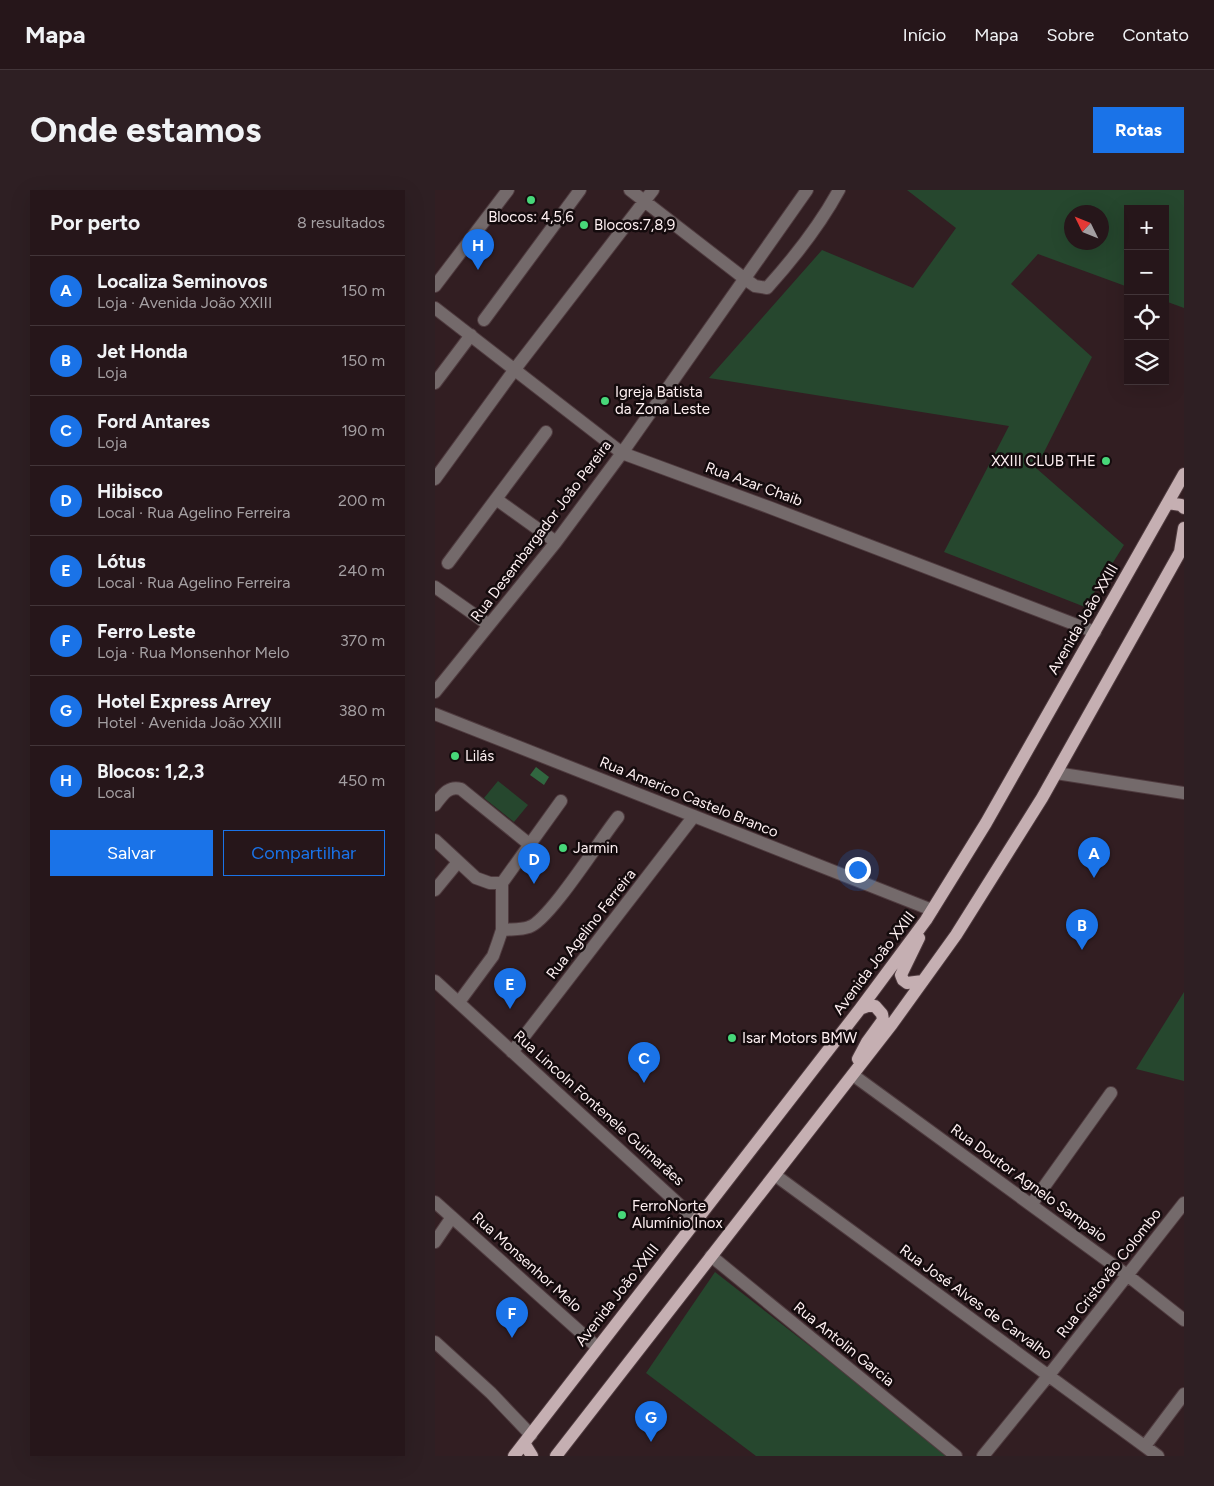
<!DOCTYPE html>
<html lang="pt">
<head>
<meta charset="utf-8">
<style>
  body { margin:0; font-family:Figtree,sans-serif; background:#2e1f23; color:#f1f3f6 }
  .controls { position:absolute; right:15px; top:15px; display:grid; overflow:hidden; border-radius:0px; box-shadow:0 5px 20px #0002 }
  .controls button { width:45px; height:45px; display:grid; place-items:center; padding:0; border:0; border-bottom:1px solid #423539; background:#26161a; color:#f1f3f6; font:25px sans-serif }
  .compass { position:absolute; left:629px; top:15px; width:45px; height:45px; border-radius:50%; background:#26161a; box-shadow:0 5px 20px #0002; rotate:313deg }
  .you { position:absolute; left:422px; top:679px; width:18px; height:18px; margin:-12px; border:4px solid #fff; border-radius:50%; background:#1a73e8; box-shadow:0 0 0 8px #1a73e833 }
  .badge { display:grid; place-items:center; width:32px; height:32px; border-radius:50%; background:#1a73e8; color:#fff; font-size:16px; font-weight:700 }
  .pin { position:absolute; translate:-50% -41px; filter:drop-shadow(0 1px 2px #0008) }
  .pin::after { content:''; position:absolute; top:26px; width:18px; height:15px; background:inherit; clip-path:polygon(0 0,100% 0,50% 100%) }
  .list { margin:0; padding:0; list-style:none }
  h2 { display:flex; justify-content:space-between; align-items:center; height:65px; margin:0; padding:0 20px; font-size:21px }
  h2 small { font-size:16px; font-weight:400; color:#a49fa2 }
  .list li { display:grid; grid-template-columns:32px 1fr auto; gap:15px; align-items:center; box-sizing:border-box; height:70px; padding:0 20px; border-top:1px solid #423539 }
  .list b { display:block; font-size:19px; white-space:nowrap }
  .list p { margin:0; font-size:16px; white-space:nowrap; color:#a49fa2 }
  .list em { font-size:16px; font-style:normal; color:#a49fa2 }
  .actions { display:flex; gap:10px; padding:15px 20px }
  .actions a { flex:1; padding:11px 0; border:1px solid #1a73e8; border-radius:0px; text-align:center; font-size:18px; color:#1a73e8 }
  .actions .main { background:#1a73e8; color:#fff }
  .icon { flex:none; width:28px; height:28px; fill:none; stroke:currentColor; stroke-width:2; stroke-linecap:round; stroke-linejoin:round }
  .map { position:relative; flex:none; width:749px; height:1266px; overflow:hidden; border-radius:0px }
  header { display:flex; align-items:center; gap:30px; box-sizing:border-box; height:70px; padding:0 25px; background:#26161a; border-bottom:1px solid #423539 }
  header strong { font-size:24px }
  nav { display:flex; gap:28px; margin-inline-start:auto; font-size:18px }
  .intro { display:flex; align-items:center; justify-content:space-between; box-sizing:border-box; height:120px; padding:0 30px }
  h1 { margin:0; font-size:35px }
  .button { padding:12px 22px; border-radius:0px; background:#1a73e8; color:#fff; font-size:18px; font-weight:700 }
  main { display:flex; gap:30px; padding:0 30px }
  aside { flex:1; background:#26161a; border-radius:0px; box-shadow:0 5px 20px #0002 }
  .map>svg:first-child { display:block }
  .green { fill:#26472e; fill-rule:evenodd }
  .water { fill:#316740 }
  .lines { fill:none; stroke-linecap:round; stroke-linejoin:round }
  .street-casing { stroke:#4f3b3f; stroke-width:14 }
  .primary-casing { stroke:#4f3b3f; stroke-width:14 }
  .street { stroke:#746a6b; stroke-width:12 }
  .primary { stroke:#c5afb2; stroke-width:12 }
  .poi-dot { fill:#47d779; stroke:#140b0d; stroke-width:2 }
  .labels { text-anchor:middle; dominant-baseline:central; stroke-width:5; stroke-linejoin:round; paint-order:stroke }
  .poi-label { font-size:15px; fill:#fef0f2; stroke:#140b0d; text-anchor:start }
  .street-label { font-size:15px; fill:#fef0f2; stroke:#140b0d }
</style>
</head>
<body>
<header>
<strong>Mapa</strong>
<nav><a>Início</a><a>Mapa</a><a>Sobre</a><a>Contato</a></nav>
</header>
<div class="intro"><h1>Onde estamos</h1><a class="button">Rotas</a></div>
<main>
<aside>
<h2>Por perto<small>8 resultados</small></h2>
<ul class="list">
<li><span class="badge">A</span><div><b>Localiza Seminovos</b><p>Loja · Avenida João XXIII</p></div><em>150 m</em></li>
<li><span class="badge">B</span><div><b>Jet Honda</b><p>Loja</p></div><em>150 m</em></li>
<li><span class="badge">C</span><div><b>Ford Antares</b><p>Loja</p></div><em>190 m</em></li>
<li><span class="badge">D</span><div><b>Hibisco</b><p>Local · Rua Agelino Ferreira</p></div><em>200 m</em></li>
<li><span class="badge">E</span><div><b>Lótus</b><p>Local · Rua Agelino Ferreira</p></div><em>240 m</em></li>
<li><span class="badge">F</span><div><b>Ferro Leste</b><p>Loja · Rua Monsenhor Melo</p></div><em>370 m</em></li>
<li><span class="badge">G</span><div><b>Hotel Express Arrey</b><p>Hotel · Avenida João XXIII</p></div><em>380 m</em></li>
<li><span class="badge">H</span><div><b>Blocos: 1,2,3</b><p>Local</p></div><em>450 m</em></li>
</ul>
<div class="actions"><a class="main">Salvar</a><a>Compartilhar</a></div>
</aside>
<div class="map">
<svg width="749" height="1266" viewBox="0 0 749 1266">
  <rect width="100%" height="100%" fill="#321e22"/>
  <path class="green" d="M472 0H749V118L730 111V19H693V97L603 64 576 94 657 167 601 278 689 355 650 417 509 362 574 236 274 188 387 60 478 98 521 38ZM666 22V52H636V22Z
    M63 591 93 615 79 632 49 608Z
    M749 802V891L701 879Z
    M280 1082 516 1266H321L211 1183Z"/>
  <path class="water" d="M101 577 114 587 109 595 95 585Z"/>
  <g class="lines">
    <defs>
      <path id="street" d="M195 0 310 89 320 96 332 98C359 68 385 35 404 0
        M0 96 73 0
        M0 118 187 263 336 318 660 442
        M49 130 145 0
        M0 193 36 145
        M0 289 80 179 218 0
        M61 309 121 352
        M13 373 111 242
        M0 397 54 435
        M0 502 121 352 187 263 372 0
        M0 524 497 720
        M621 583 749 603
        M0 615C7 606 13 595 26 599L94 654
        M0 650 41 688 55 693H67
        M0 700 23 672
        M67 740C76 739 86 740 94 737 114 731 166 648 183 627
        M0 791 261 1030
        M24 812 58 766 63 752 67 740V693L126 611
        M77 862 259 626
        M418 885 692 1085 749 1130
        M340 985 723 1266
        M0 1012 162 1157
        M596 1015 676 903
        M0 1052 17 1027
        M276 1066 521 1266
        M0 1152 56 1203 96 1245
        M710 1256 749 1204
        M548 1266 614 1185 749 1013"/>
      <path id="primary" d="M733 313 746 315 749 318
        M745 362 749 338
        M484 748 466 785 468 790 472 793 488 791
        M423 869 432 852 448 830 447 824 440 816H433L425 819
        M89 1253 97 1266
        M79 1266 425 819 491 730 551 633 749 284
        M121 1266 457 834 521 745 607 608 749 355"/>
    </defs>
    <use href="#street" class="street-casing"/>
    <use href="#primary" class="primary-casing"/>
    <use href="#street" class="street"/>
    <use href="#primary" class="primary"/>
  </g>
  <g class="poi-dot">
    <circle cx="96" cy="10" r="5"/>
    <circle cx="149" cy="35" r="5"/>
    <circle cx="170" cy="211" r="5"/>
    <circle cx="671" cy="271" r="5"/>
    <circle cx="20" cy="566" r="5"/>
    <circle cx="128" cy="658" r="5"/>
    <circle cx="297" cy="848" r="5"/>
    <circle cx="187" cy="1025" r="5"/>
  </g>
  <g class="labels">
    <g class="poi-label">
      <text x="96" y="27" text-anchor="middle">Blocos: 4,5,6</text>
      <text x="159" y="35">Blocos:7,8,9</text>
      <text x="180" y="202">Igreja Batista<tspan x="180" dy="17">da Zona Leste</tspan></text>
      <text x="661" y="271" text-anchor="end">XXIII CLUB THE</text>
      <text x="30" y="566">Lilás</text>
      <text x="138" y="658">Jarmin</text>
      <text x="307" y="848">Isar Motors BMW</text>
      <text x="197" y="1016">FerroNorte<tspan x="197" dy="17">Alumínio Inox</tspan></text>
    </g>
    <g class="street-label">
      <text transform="translate(319 294) rotate(20)">Rua Azar Chaib</text>
      <text transform="translate(106 341) rotate(-53)">Rua Desembargador João Pereira</text>
      <text transform="translate(648 429) rotate(-60)">Avenida João XXIII</text>
      <text transform="translate(254 607) rotate(22)">Rua Americo Castelo Branco</text>
      <text transform="translate(156 734) rotate(-52)">Rua Agelino Ferreira</text>
      <text transform="translate(439 773) rotate(-53)">Avenida João XXIII</text>
      <text transform="translate(164 918) rotate(42)">Rua Lincoln Fontenele Guimarães</text>
      <text transform="translate(594 993) rotate(36)">Rua Doutor Agnelo Sampaio</text>
      <text transform="translate(92 1072) rotate(42)">Rua Monsenhor Melo</text>
      <text transform="translate(674 1083) rotate(-52)">Rua Cristovão Colombo</text>
      <text transform="translate(182 1105) rotate(-52)">Avenida João XXIII</text>
      <text transform="translate(541 1112) rotate(36)">Rua José Alves de Carvalho</text>
      <text transform="translate(409 1154) rotate(39)">Rua Antolin Garcia</text>
    </g>
  </g>
</svg>
<div class="controls">
<button>+</button>
<button>−</button>
<button><svg class="icon" aria-label="locate" viewBox="0 0 24 24"><circle cx="12" cy="12" r="6"/><path d="M12 2v4M12 18v4M2 12h4M18 12h4"/></svg></button>
<button><svg class="icon" aria-label="layers" viewBox="0 0 24 24"><path d="M12 4l9 5-9 5-9-5zM3 14l9 5 9-5"/></svg></button>
</div>
<svg class="compass" viewBox="-18 -18 36 36"><path d="M0-13l5 13h-10z" fill="#e53935"/><path d="M0 13l5-13h-10z" fill="#a49fa2"/></svg>
<div class="you"></div>
<div class="pin badge" style="left:659px;top:688px">A</div>
<div class="pin badge" style="left:647px;top:760px">B</div>
<div class="pin badge" style="left:209px;top:893px">C</div>
<div class="pin badge" style="left:99px;top:694px">D</div>
<div class="pin badge" style="left:75px;top:819px">E</div>
<div class="pin badge" style="left:77px;top:1148px">F</div>
<div class="pin badge" style="left:216px;top:1252px">G</div>
<div class="pin badge" style="left:43px;top:80px">H</div>
</div>
</main>
</body>
</html>
